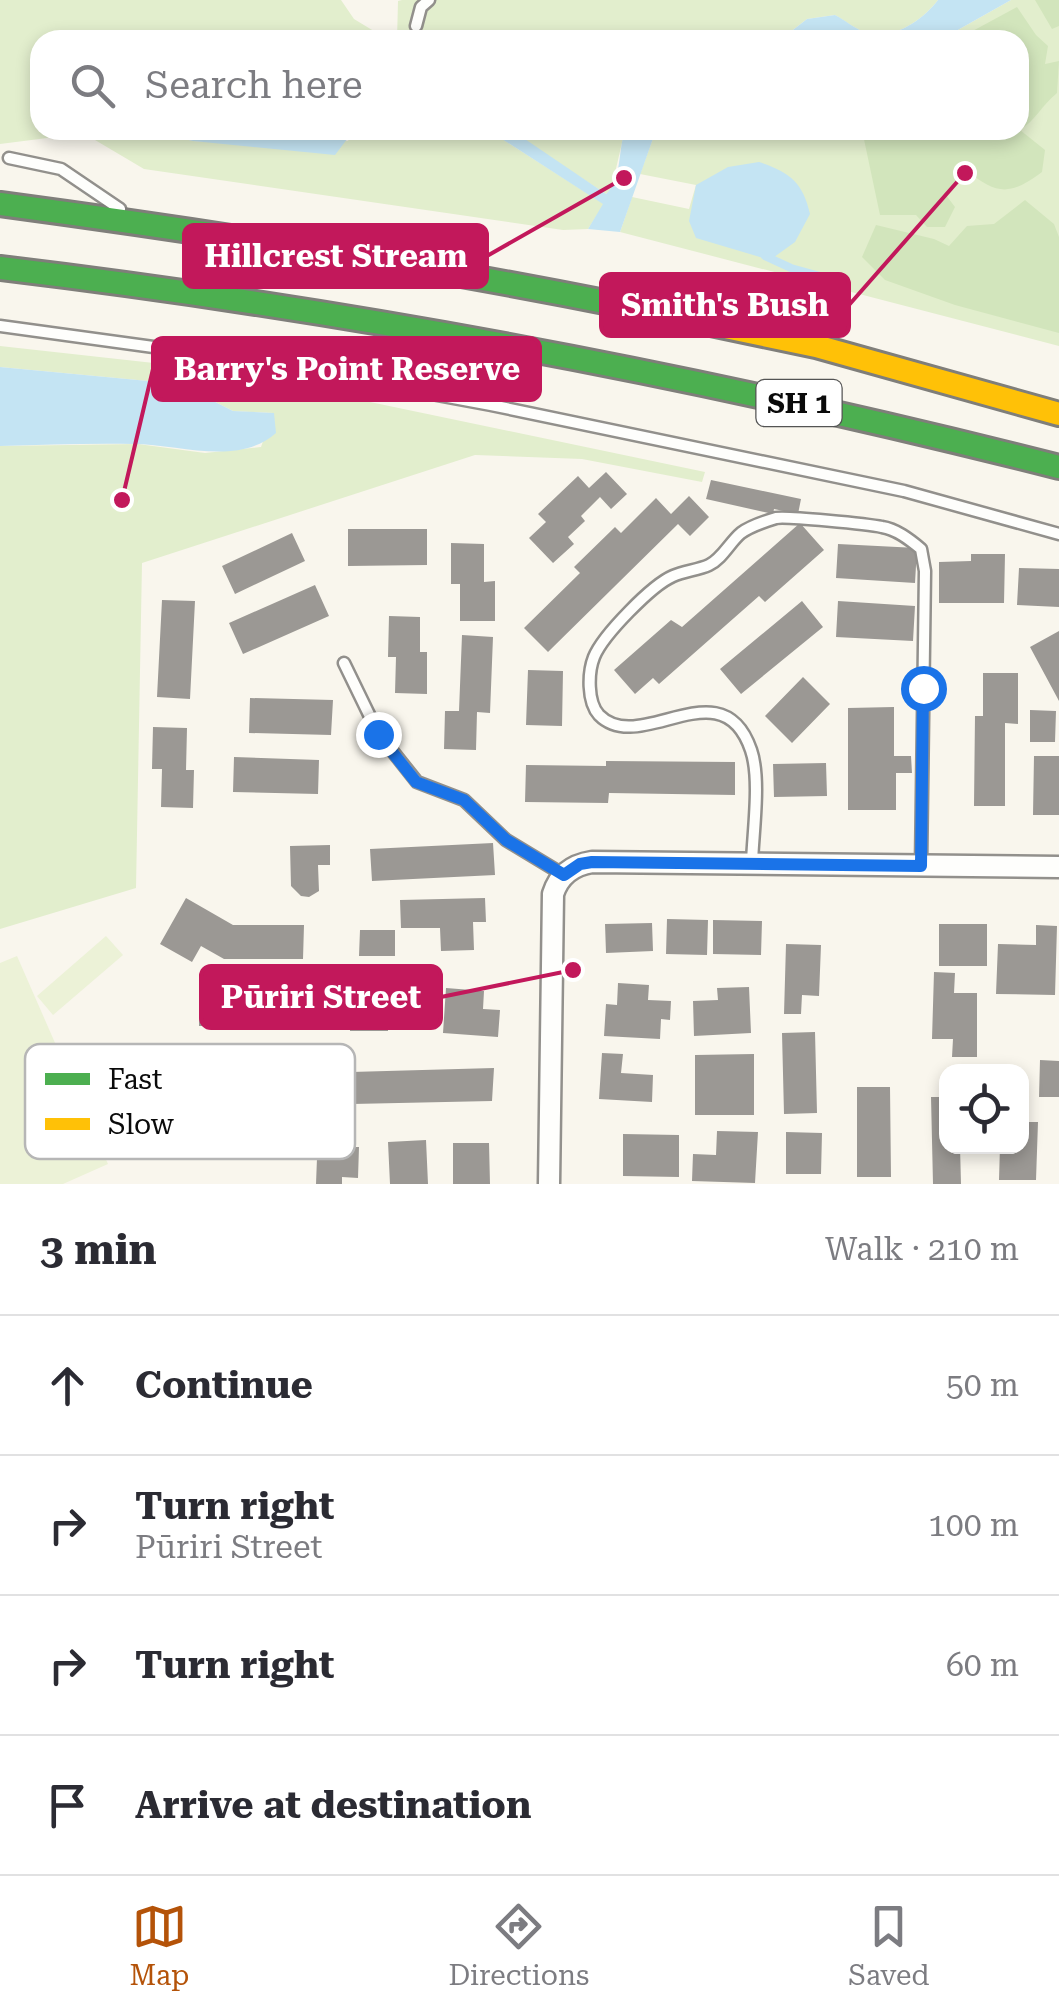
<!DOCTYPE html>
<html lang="en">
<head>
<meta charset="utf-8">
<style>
  body { margin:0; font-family:"Roboto Serif",serif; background:#f2f2f3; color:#2b2b33 }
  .controls { position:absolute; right:30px; bottom:30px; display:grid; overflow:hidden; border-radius:20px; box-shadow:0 5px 15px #0003 }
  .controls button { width:90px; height:90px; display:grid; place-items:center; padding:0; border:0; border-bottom:2px solid #e1e1e2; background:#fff; color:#2b2b33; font:50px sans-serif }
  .stop { position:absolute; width:30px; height:30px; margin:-22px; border:8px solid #1a73e8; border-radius:50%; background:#fff }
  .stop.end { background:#1a73e8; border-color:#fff; box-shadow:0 2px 10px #0008 }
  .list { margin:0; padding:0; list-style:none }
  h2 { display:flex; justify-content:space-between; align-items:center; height:130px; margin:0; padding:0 40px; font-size:42px }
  h2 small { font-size:32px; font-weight:400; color:#7c7c81 }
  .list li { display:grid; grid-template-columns:65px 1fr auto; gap:30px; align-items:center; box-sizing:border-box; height:140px; padding:0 40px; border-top:2px solid #e1e1e2 }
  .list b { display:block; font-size:38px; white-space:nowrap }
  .list p { margin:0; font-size:32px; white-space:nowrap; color:#7c7c81 }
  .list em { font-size:32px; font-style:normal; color:#7c7c81 }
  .icon { flex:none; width:55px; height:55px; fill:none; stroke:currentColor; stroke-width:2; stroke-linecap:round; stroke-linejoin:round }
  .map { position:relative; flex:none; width:1059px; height:1184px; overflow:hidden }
  .search { position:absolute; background:#fff; box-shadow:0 5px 15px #0003; left:30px; right:30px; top:30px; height:110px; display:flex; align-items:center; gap:25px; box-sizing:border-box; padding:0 35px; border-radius:30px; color:#7c7c81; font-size:38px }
  .sheet { height:690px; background:#fff }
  nav { display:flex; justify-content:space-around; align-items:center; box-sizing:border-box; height:140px; border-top:2px solid #e1e1e2; background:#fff; font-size:28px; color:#7c7c81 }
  nav a { display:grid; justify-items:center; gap:5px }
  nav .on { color:#b45309 }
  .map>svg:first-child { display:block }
  .green { fill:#e2eecd }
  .forest { fill:#d2e5bc }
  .pitch { fill:#ecf2d7 }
  .water { fill:#c4e4f3 }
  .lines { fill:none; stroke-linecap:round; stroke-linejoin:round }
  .stream { stroke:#c4e4f3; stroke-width:8 }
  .building { fill:#9b9894 }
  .lane-casing { stroke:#92908c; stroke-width:15 }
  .street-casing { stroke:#92908c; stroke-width:25 }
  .fast-casing { stroke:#7f7e7a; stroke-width:28 }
  .slow-casing { stroke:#7f7e7a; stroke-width:28 }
  .lane { stroke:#fefefc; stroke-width:10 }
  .street { stroke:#fefefc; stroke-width:20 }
  .fast { stroke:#4caf50; stroke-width:22 }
  .slow { stroke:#ffc107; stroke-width:22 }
  .route { stroke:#1a73e8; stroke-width:12 }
  .labels { text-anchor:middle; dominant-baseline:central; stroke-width:10; stroke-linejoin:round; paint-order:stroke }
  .shield { fill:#fff; stroke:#545454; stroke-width:2.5 }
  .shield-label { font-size:28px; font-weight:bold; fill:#0a0a0a }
  .key { fill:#fff; stroke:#b6b6b6; stroke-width:2.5 }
  .key-label { font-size:28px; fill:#0a0a0a }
  .leader { fill:none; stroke:#c2185b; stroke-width:4 }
  .callout-dot { fill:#c2185b; stroke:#fff; stroke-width:4 }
  .callout { fill:#c2185b; stroke:#c2185b; stroke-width:4 }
  .callout-label { font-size:32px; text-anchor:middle; font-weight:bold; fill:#fff }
</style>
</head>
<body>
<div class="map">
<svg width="1059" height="1184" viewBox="0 0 1059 1184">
  <rect width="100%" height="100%" fill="#f9f6ed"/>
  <path class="green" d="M0 0H341L354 19 382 36 379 40H40V130H145L193 141 227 143 348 141 354 130H488L604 204 588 229 563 230 144 169 95 140 63 136 0 144Z
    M402 0H938C922 21 891 42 864 32 854 28 844 20 835 15L807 19 780 40H397L398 1Z
    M1011 0H1059V346L620 232 632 197 689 209 696 185 640 174 656 130H1019V40H940Z
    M508 130H625L611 190 606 194Z
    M0 346 217 370 705 472 702 482 582 459 475 455 142 563 136 888 0 929V446L138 444 205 453 261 447 273 413 233 411 180 384 0 367Z"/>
  <path class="forest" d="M1035 0H1059V26L1052 29Z
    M1017 7 1036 35 1048 46 1045 64 1059 61 1057 93C1042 105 1036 120 1020 130L1045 150 1042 172C1010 196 997 195 966 170L946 195 955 207 945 227H927L916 215H880L862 130H1019V40H956Z
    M1025 200 1054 224 1059 237V333L955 305 885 280 862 257 876 225 934 239 949 246 967 226 994 224Z"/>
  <path class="pitch" d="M106 936 123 955 53 1015 37 996Z
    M17 956 108 1164 63 1184H0V963Z"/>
  <path class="water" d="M938 0H1011L940 40H780L807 19 835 15C845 20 854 28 864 32 891 42 922 21 938 0Z
    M145 130H354L335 155 193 141Z
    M488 130H508L519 135 606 194C622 180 618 150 625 130H656L620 232 588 229 603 204Z
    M759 162C789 172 803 182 810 214L795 242 770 260 696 238 689 221 696 185 728 167Z
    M0 367 180 384 233 411 274 413 276 433C237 467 180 444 133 444 89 443 44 445 0 446Z"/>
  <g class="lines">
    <path class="stream" d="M765 256 791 268 831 279"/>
  </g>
  <path class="building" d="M606 472 627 494 611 509 600 497 581 516 585 521 568 537 574 544 553 563 529 538 546 522 538 514 578 476 589 488Z
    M711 480 801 499 798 514 774 509 773 514 706 499Z
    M689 496 709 517 690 536 678 524 548 652 524 628 580 573 574 567 615 527 621 533 656 498 671 514Z
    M800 523 824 550 765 602 759 596 659 684 653 678 635 694 614 670 671 620 682 627Z
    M348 529H427V565L348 566Z
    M292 533 305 561 235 594 222 566Z
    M451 543 484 544V582L495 581V621H460V584H451Z
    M838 544 917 548 915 583 836 578Z
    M971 554H1005L1004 603H939V562L971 561Z
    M1019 568 1059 569V607L1017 605Z
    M315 585 329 616 243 654 229 623Z
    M162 600 195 601 190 699 157 697Z
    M802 601 823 627 741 694 720 669Z
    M838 601 915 606 913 641 836 637Z
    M389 616 420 617V652H427V694L395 693 396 657H388Z
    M1059 631V701L1030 647Z
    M462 635 493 637 490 713 477 712 476 750 444 749 445 711H459Z
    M528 670 563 671 562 726 526 725Z
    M983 673H1018V724L1005 723V806H974L975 716H983Z
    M803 677 830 704 792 743 765 716Z
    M250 698 333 700 331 735 249 733Z
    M894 707V756H911L912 773H896V810H848V708Z
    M1030 710 1056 711 1055 742H1030Z
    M153 727 187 728 186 770H194L193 808 161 807 162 769H152Z
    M1034 756H1059V815H1033Z
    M234 757 319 760 318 794 233 792Z
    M606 761 735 762V795L609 793 608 803 525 802 526 765 606 766Z
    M826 763 827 796 774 797 773 764Z
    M493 843 495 875 372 881 370 849Z
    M330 845V865H318L319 891 309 897 301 896 291 886 290 846Z
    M186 898 233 925H304L303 959H224L201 946 192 962 160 944Z
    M485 898 486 922H473L474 950 441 951 440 928H401L400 900Z
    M667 919 708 920 707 955 666 954Z
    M713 920 762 921 761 955 713 954Z
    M652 923 653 951 606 953 605 924Z
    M939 924H987V966H939Z
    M1036 925 1057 926 1055 995 996 994 998 944 1036 945Z
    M360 930H395V956H359Z
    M786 944 821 945 819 996 802 995 801 1014H784Z
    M934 972 955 973 954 993H977V1057H952L953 1039H932Z
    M618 983 649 985 648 1000 671 1001 670 1020 661 1019 660 1039 604 1036 606 1004 617 1005Z
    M387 984 388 1031H350L349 985Z
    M749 987 751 1033 694 1036 693 1001 718 1000 717 988Z
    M446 988 484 991 483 1009 500 1010 498 1037 443 1033Z
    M199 992 304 993V1027L199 1026Z
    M815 1032 817 1113 784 1114 782 1033Z
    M602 1053 623 1054 621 1073 653 1075 652 1102 599 1099Z
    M754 1054V1115H695V1055Z
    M1040 1060 1059 1061V1097H1039Z
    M494 1068 492 1101 352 1104 351 1072Z
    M857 1087H890L891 1177H857Z
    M931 1097H946V1146H960L961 1184H933Z
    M1022 1122H1038L1036 1180H999L1000 1146H1022Z
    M717 1131 758 1132 755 1183 692 1181 693 1154 716 1155Z
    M318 1132 347 1133 346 1147H359L358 1178 342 1177V1184H316Z
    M786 1132 822 1133 821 1174H786Z
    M623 1134 679 1135V1177L623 1176Z
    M426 1140 428 1184H390L388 1142Z
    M453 1143H489L490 1184H453Z"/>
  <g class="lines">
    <defs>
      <path id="lane" d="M416 26 421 7 429 0
        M9 158 61 169 120 209
        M0 326 248 360 491 405 904 491 1059 534
        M344 663 378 733 417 782 464 800 506 840 564 875
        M752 863C753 831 761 779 751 750 722 665 640 757 599 715 587 702 588 672 594 657 603 635 652 585 673 576 684 571 698 570 709 565 722 559 730 542 741 533 749 527 766 521 776 518 786 516 868 524 882 527 896 529 909 539 921 549L925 571 921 866"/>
      <path id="street" d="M549 1184 553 894C559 875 573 865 592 862L1059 867"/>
      <path id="fast" d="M0 204C238 236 476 273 711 324
        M0 268C358 311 710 378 1059 467"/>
      <path id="slow" d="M711 324 816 346 1059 414"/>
    </defs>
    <use href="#lane" class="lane-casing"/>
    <use href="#street" class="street-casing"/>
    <use href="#fast" class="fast-casing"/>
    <use href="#slow" class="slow-casing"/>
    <use href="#lane" class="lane"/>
    <use href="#street" class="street"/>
    <use href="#fast" class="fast"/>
    <use href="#slow" class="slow"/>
  </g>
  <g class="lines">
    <path class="route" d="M378 734 416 782 464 800 506 840 564 875 580 864 592 862 921 866 923 688"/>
  </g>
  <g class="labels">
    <rect class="shield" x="756.5" y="380" width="85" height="46" rx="8"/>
    <g class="shield-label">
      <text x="799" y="403">SH 1</text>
    </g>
  </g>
  <rect x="25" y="1044" width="330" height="115" rx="15" class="key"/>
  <rect x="45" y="1073" width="45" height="12" fill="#4caf50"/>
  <rect x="45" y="1118" width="45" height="12" fill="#ffc107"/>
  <g class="key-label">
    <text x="108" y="1089">Fast</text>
    <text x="108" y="1134">Slow</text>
  </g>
  <path class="leader" d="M624 178L487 256M965 173L849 305M122 500L153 369M573 970L441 997"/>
  <g class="callout-dot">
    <circle cx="624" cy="178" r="10"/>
    <circle cx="965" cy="173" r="10"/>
    <circle cx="122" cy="500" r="10"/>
    <circle cx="573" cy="970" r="10"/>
  </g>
  <g class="callout">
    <rect x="184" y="225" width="303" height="62" rx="10"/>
    <rect x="601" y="274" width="248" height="62" rx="10"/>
    <rect x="153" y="338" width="387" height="62" rx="10"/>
    <rect x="201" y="966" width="240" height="62" rx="10"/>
  </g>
  <g class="callout-label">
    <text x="336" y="267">Hillcrest Stream</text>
    <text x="725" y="316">Smith's Bush</text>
    <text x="347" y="380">Barry's Point Reserve</text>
    <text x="321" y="1008">Pūriri Street</text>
  </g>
</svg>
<div class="controls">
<button><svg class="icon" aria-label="locate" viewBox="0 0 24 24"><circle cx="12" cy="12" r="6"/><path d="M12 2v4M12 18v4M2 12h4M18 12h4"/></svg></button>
</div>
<div class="stop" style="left:923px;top:688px"></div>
<div class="stop end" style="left:378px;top:734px"></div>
<div class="search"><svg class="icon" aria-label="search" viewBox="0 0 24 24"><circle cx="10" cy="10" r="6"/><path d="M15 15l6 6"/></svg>Search here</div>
</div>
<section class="sheet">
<h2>3 min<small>Walk · 210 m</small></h2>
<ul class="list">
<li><svg class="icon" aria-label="ahead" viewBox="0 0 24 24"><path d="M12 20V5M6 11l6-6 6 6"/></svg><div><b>Continue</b></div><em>50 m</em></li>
<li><svg class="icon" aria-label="right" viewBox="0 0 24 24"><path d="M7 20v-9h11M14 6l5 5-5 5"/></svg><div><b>Turn right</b><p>Pūriri Street</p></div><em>100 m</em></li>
<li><svg class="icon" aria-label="right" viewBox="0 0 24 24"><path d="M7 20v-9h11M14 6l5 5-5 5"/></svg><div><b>Turn right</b></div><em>60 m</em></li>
<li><svg class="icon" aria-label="arrive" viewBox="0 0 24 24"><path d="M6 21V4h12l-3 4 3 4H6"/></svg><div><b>Arrive at destination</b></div></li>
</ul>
</section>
<nav>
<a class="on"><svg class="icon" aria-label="map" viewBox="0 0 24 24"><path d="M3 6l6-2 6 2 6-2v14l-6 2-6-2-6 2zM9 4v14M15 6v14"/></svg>Map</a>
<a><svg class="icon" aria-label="directions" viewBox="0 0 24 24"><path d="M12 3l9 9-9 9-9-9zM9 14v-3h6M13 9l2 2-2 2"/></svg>Directions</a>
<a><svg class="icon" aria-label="saved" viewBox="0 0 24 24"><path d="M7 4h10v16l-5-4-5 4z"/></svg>Saved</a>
</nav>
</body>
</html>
